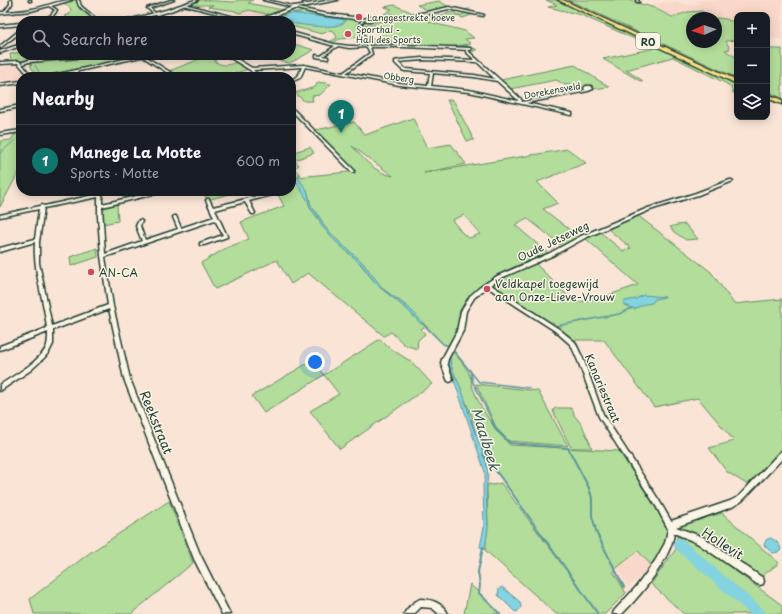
<!DOCTYPE html>
<html lang="en">
<head>
<meta charset="utf-8">
<style>
  body { margin:0; font-family:"Playpen Sans",sans-serif; background:#20242c; color:#f1f3f6 }
  .controls { position:absolute; right:12px; top:12px; display:grid; overflow:hidden; border-radius:8px; box-shadow:0 2px 10px #0003 }
  .controls button { width:36px; height:36px; display:grid; place-items:center; padding:0; border:0; border-bottom:1px solid #363941; background:#171b24; color:#f1f3f6; font:20px sans-serif }
  .compass { position:absolute; left:686px; top:12px; width:36px; height:36px; border-radius:50%; background:#171b24; box-shadow:0 2px 10px #0003; rotate:267deg }
  .you { position:absolute; left:315px; top:362px; width:14px; height:14px; margin:-10px; border:3px solid #fff; border-radius:50%; background:#1a73e8; box-shadow:0 0 0 6px #1a73e833 }
  .badge { display:grid; place-items:center; width:26px; height:26px; border-radius:50%; background:#0f766e; color:#fff; font-size:13px; font-weight:700 }
  .pin { position:absolute; translate:-50% -33px; filter:drop-shadow(0 1px 2px #0008) }
  .pin::after { content:''; position:absolute; top:21px; width:14px; height:12px; background:inherit; clip-path:polygon(0 0,100% 0,50% 100%) }
  .list { margin:0; padding:0; list-style:none }
  h2 { display:flex; justify-content:space-between; align-items:center; height:52px; margin:0; padding:0 16px; font-size:17px }
  h2 small { font-size:13px; font-weight:400; color:#9ea1a6 }
  .list li { display:grid; grid-template-columns:26px 1fr auto; gap:12px; align-items:center; box-sizing:border-box; height:72px; padding:0 16px; border-top:1px solid #363941 }
  .list b { display:block; font-size:15px; white-space:nowrap }
  .list p { margin:0; font-size:13px; white-space:nowrap; color:#9ea1a6 }
  .list em { font-size:13px; font-style:normal; color:#9ea1a6 }
  .icon { flex:none; width:22px; height:22px; fill:none; stroke:currentColor; stroke-width:2; stroke-linecap:round; stroke-linejoin:round }
  .map { position:relative; flex:none; width:782px; height:614px; overflow:hidden }
  .search { position:absolute; background:#171b24; box-shadow:0 2px 10px #0003; left:16px; top:16px; width:280px; height:44px; display:flex; align-items:center; gap:10px; box-sizing:border-box; padding:0 14px; border-radius:16px; color:#9ea1a6; font-size:15px }
  .panel { position:absolute; background:#171b24; box-shadow:0 2px 10px #0003; left:16px; top:72px; width:280px; height:124px; border-radius:16px }
  .map>svg:first-child { display:block }
  .built { fill:#f9d8ca }
  .green { fill:#b2dd9a; stroke:#688d67; fill-rule:evenodd }
  .water { fill:#84d3e1; stroke:#5c979c }
  .lines { fill:none; stroke-linecap:round; stroke-linejoin:round }
  .stream-far2 { stroke:#5c979c; stroke-width:1 }
  .stream-far1 { stroke:#5c979c; stroke-width:1.5 }
  .stream { stroke:#5c979c; stroke-width:2 }
  .river { fill:#84d3e1; fill-rule:evenodd }
  .minor-casing { stroke:#1f3d34; stroke-width:3 }
  .tertiary-casing { stroke:#1f3d34; stroke-width:3 }
  .secondary-casing { stroke:#1f3d34; stroke-width:3 }
  .motorway-casing { stroke:#1f3d34; stroke-width:3 }
  .minor { fill:#fcf5e5; fill-rule:evenodd }
  .tertiary { fill:#fcf5e5; fill-rule:evenodd }
  .secondary { fill:#fcf5e5; fill-rule:evenodd }
  .motorway { fill:#fae180; fill-rule:evenodd }
  .poi-dot { fill:#d1495b; stroke:#fcf5e5; stroke-width:1.5 }
  .labels { text-anchor:middle; dominant-baseline:central; stroke-width:3; stroke-linejoin:round; paint-order:stroke }
  .far-poi-label { font-size:9px; fill:#1f3d34; stroke:#fcf5e5; text-anchor:start }
  .far-street-label { font-size:9px; fill:#1f3d34; stroke:#fcf5e5 }
  .shield { fill:#fcf5e5; stroke:#617469; stroke-width:1 }
  .shield-label { font-size:10px; font-weight:bold; fill:#1f3d34 }
  .street-label { font-size:11px; fill:#1f3d34; stroke:#fcf5e5 }
  .poi-label { font-size:11px; fill:#1f3d34; stroke:#fcf5e5; text-anchor:start }
  .near-street-label { font-size:13px; fill:#1f3d34; stroke:#fcf5e5 }
  .near-water-label { font-size:14px; font-style:italic; fill:#335b57; stroke:#fcf5e5 }
</style>
</head>
<body>
<div class="map">
<svg width="782" height="614" viewBox="0 0 782 614">
  <rect width="100%" height="100%" fill="#fae4d5"/>
  <filter id="ink" filterUnits="userSpaceOnUse"><feTurbulence type="fractalNoise" baseFrequency=".025" numOctaves="2"/><feDisplacementMap in="SourceGraphic" scale="8" xChannelSelector="R" yChannelSelector="G"/><feConvolveMatrix kernelMatrix="1 2 1 2 8 2 1 2 1" color-interpolation-filters="sRGB"/></filter>
  <g filter="url(#ink)">
    <path class="built" d="M701 0H782V39H772L767 36V15H737V33L716 26V18H709L688 12 672 17 652 6 660 7 654 4 670 2 692 5 700 3 695 1Z
      M249 10 270 15 254 21 233 16Z
      M9 63H18L28 77H21V80L0 84V68H5Z
      M638 551 652 566 628 587 617 568Z"/>
    <path class="green" d="M76 0 78 6 81 9H79L92 17 90 21H75L64 16 70 14 71 9 63 2Z
      M201 0 234 2 238 0H253L248 3 283 10 270 15 249 10 240 13 236 12V11L208 7 213 5H189Z
      M546 0H557L569 5 737 84V94L733 93 731 88 727 84 673 57 626 70 643 81H640L603 59 655 48 581 15 548 7 557 5Z
      M568 0H627L652 7 672 17 688 12 702 11 714 18H692V42H716V18L726 19 730 21 737 22V40L726 41 730 49 725 50 737 58V78Z
      M439 1 449 7 429 11 417 5Z
      M394 5 413 13 428 11 418 15 397 17 391 13 381 19H364L368 15 379 17 392 9 384 7Z
      M287 11 299 13 302 11 361 20 357 27 361 37 340 39 332 43 329 42 337 38 335 33 331 30 322 34 291 26V21H269L265 19Z
      M453 12 459 16 468 12 474 14 463 18C454 13 437 17 429 22L465 31 474 38 465 39 471 44 445 47H456L465 45 476 49 477 50 471 52 501 80 575 65 609 87 593 89 589 86 584 87V91H580L570 84 565 85 556 80 510 89 512 92 469 52 474 49 465 46 458 48 392 46 391 40 369 43 367 40 380 38 374 28 381 27V25H362L367 20H385L425 13 433 17Z
      M291 43 314 50 290 63 259 57 237 59 251 55H291Z
      M767 49H782V98L767 91Z
      M21 52V55H143L90 67 35 77 37 75 30 66 32 65 30 63H27L32 60 11 61 10 54Z
      M210 55H224L214 61C223 67 228 65 238 62L249 69 229 75 231 77H165L173 74 169 71Z
      M318 82 331 84 320 95 312 96 313 101H304L295 93 315 87Z
      M447 100H453L474 140 467 141Z
      M413 118 427 148 451 144 466 164 424 173 568 149 586 163 537 182 558 203 543 209 579 237 562 246 527 218 515 225 548 253C525 263 483 276 470 299 461 315 460 332 448 346L443 344 426 326 421 329 425 334 418 340 417 349 405 345 391 332 384 336 308 273 291 284 277 260 215 289 201 263 226 248 249 239 241 222 284 206 276 191H291V153L310 147 314 153 295 160 299 165 294 168 300 175 297 177 349 172 355 170 316 130 354 122 365 135ZM352 146 393 176C375 173 364 159 352 146ZM296 177 307 190 311 206 317 213 324 226 338 241 362 262 383 289 408 307 424 325 420 323 408 310 377 285 355 257 348 253 321 225 320 221 310 208 309 203 304 191 295 179ZM464 215 480 234 469 238 463 234 452 220Z
      M21 133V168L0 207V141L11 140 15 134Z
      M203 191H241L207 200Z
      M117 204 118 221 103 224V210L106 207Z
      M637 215 711 272 734 304 782 299V448L748 485 727 472 709 448 734 441 698 398 654 407 604 340H571L556 326 495 287 492 283 501 278 535 263 575 303 606 296 638 285 585 238 600 232 623 251 631 248 608 229Z
      M685 224 698 239 686 240 674 232 670 227 677 225Z
      M97 248 98 257 71 266 70 257Z
      M380 339 389 348 412 362 432 384 340 449 310 411 339 394 324 375 264 413 252 396 313 360 324 375Z
      M452 351C460 360 468 368 471 379 472 383 472 387 474 391 482 411 495 430 510 445L619 451 666 524 667 538 652 566 638 551 613 571 626 593 605 614H556L485 550 488 525 487 488 488 484 493 485 501 483 580 588 483 453 482 441 451 366 450 358Z
      M476 384 538 391 568 446 509 441 497 429Z
      M555 408H570L573 410 574 415 582 425 592 448H574L570 446 553 411Z
      M169 501 193 563 131 614H34L30 599 88 554Z
      M722 513 779 563 761 577 678 529 677 527 681 525Z
      M677 536 694 541 782 605V614H684L651 584 676 549Z
      M470 584 500 614H464Z"/>
    <path class="water" d="M290 13 341 19 346 21C336 31 304 25 291 23V21L275 20Z
      M291 169 307 190 311 206 322 221 324 226 338 241 362 262 383 289 408 307 425 325 420 323 408 310 377 285 361 264 335 241 321 225 320 221 310 208 308 201 292 175Z
      M643 295 665 297 655 299 652 303 645 304 634 309 623 304 625 301 636 299Z
      M447 359H450C451 370 458 380 462 391 466 402 469 415 473 426 478 443 493 469 486 486L488 528 485 549 480 547 484 527 483 485 485 480V472L451 371 449 370Z
      M770 538C776 540 780 544 781 550L779 552 772 553 764 545 766 540Z
      M502 587 520 602 521 607 517 612 514 611 498 595 499 589Z"/>
    <g class="lines">
      <path class="stream-far2" d="M461 10 470 9
        M463 10 477 13
        M480 14 484 15
        M35 65 39 72
        M0 153 14 141"/>
      <path class="stream-far1" d="M495 287 556 326 619 314 632 308
        M424 325 443 344 449 346
        M453 350 479 382 529 388
        M470 370 473 382 492 421
        M471 419 472 421"/>
      <path class="stream" d="M471 420 476 434
        M491 420 496 430 510 443 568 448 589 488 592 498V516L597 534 624 587
        M483 455 499 475 598 614
        M483 547 478 572 480 585 479 593 500 614"/>
      <path class="river" d="M679 538 683 540 764 610 766 614H750L675 548 673 544 675 540Z"/>
      <defs>
        <path id="minor" d="M10 0H12V4L6 12C15 11 24 11 32 9 45 7 59 0 72 0L51 6 57 10C53 18 46 21 37 21L50 16 55 10 49 6 31 11 0 14V12H4L10 4Z
          M29 0H31V1H29Z
          M77 0H79L81 6 94 17 93 21H91L92 17 79 6Z
          M171 0H174L150 8 155 13 170 21C162 20 153 13 147 8Z
          M263 0H267L297 7 296 8Z
          M636 0H638L639 2H637Z
          M303 3H305L308 5H306Z
          M184 4 250 21H246L183 5Z
          M293 7 322 13 368 19 413 15 449 7 484 15 483 16 449 9 413 17 368 21 364 20 360 26 369 46 404 45 470 48 471 49 470 50 404 47H370L372 54 346 73 399 83 428 86 430 73 405 71 402 70 395 63V61L399 60 422 58 475 60 466 52V50H467L521 99 522 102 585 90 584 88 586 86H591L593 89 588 91 526 103 572 113V115H571L469 92 399 85 305 67 300 78 291 82V80L298 76 302 67 253 70 260 77H257L250 70 227 56V55H230L252 68 304 65 343 73 370 53 367 47 349 48 338 46 323 56 328 57V59L316 57V55L321 56 335 46 291 34V32L334 44 349 46H367L358 26 362 20 322 15 292 8ZM422 60 477 62 495 79 474 75 406 69 404 68 398 62ZM433 73 474 77 497 81 518 100V101L469 90 431 86Z
          M21 23V25L0 27V25Z
          M20 30H21V32L0 48V46Z
          M93 55H104L103 56 29 62 22 64 32 77H30L18 63 0 64V62L19 61 21 63 29 60Z
          M140 55H143L173 74 171 75Z
          M76 70 77 71 76 77H74L75 71Z
          M21 105V107L0 111V109Z
          M291 107 354 170V172H352L291 110Z
          M21 130V132L0 135V133Z
          M730 180H732L733 181 698 195 650 210 585 238 554 255 501 278 491 285 559 329 575 342 584 361 603 414 660 502 671 521 730 501 738 497 780 452 782 451V459L742 501 732 507 676 527 703 537 763 578 764 581 763 584 760 585 757 584 697 543 674 533C671 559 641 595 622 614H613L614 611 636 587 655 561 665 543 668 529 656 506 599 417 578 361 571 345 555 331 487 287 474 298 466 311 463 331 448 359 447 363 453 379 452 381 450 382 448 381 447 379 441 363 442 359 457 331 461 311 470 296 479 288 497 276 550 253 581 236 648 208 696 193Z
          M98 191H102V204L158 191H165L163 192 102 207 105 254 142 241 136 226 139 220H140L142 221 140 226 145 240 178 229 173 217 174 216H176L181 228 214 217 206 200 207 199H209L213 207 271 193 273 194 272 195 249 201 255 213 254 214H252L245 202 215 210 227 236V237L204 245H200V243L223 235 215 220 105 257 113 306 130 379 200 554 230 614H222L194 559 124 379 109 309 53 330V344L49 352 44 358 31 370 0 391V385C13 376 43 360 47 345 48 341 48 336 48 332L0 350V346L47 328C44 299 33 272 35 242L0 252V248L35 239 39 209 0 217V215L40 206 42 205 44 206 98 194ZM98 197V217L101 256 108 305 52 326 39 263V242L44 208Z
          M420 599C431 599 443 603 448 614H439L432 608 421 607 414 614H404C407 608 414 602 420 599Z"/>
        <path id="tertiary" d="M195 0H198L168 12 129 21H124L166 10Z
          M21 44V46L0 53V51Z"/>
        <path id="secondary" d="M332 0H338L297 8 260 21H255L295 6Z
          M143 55H150L52 77H45Z
          M21 81V83L0 86V84Z"/>
        <path id="motorway" d="M558 0H563L737 80V84Z
          M767 94 782 100V104L767 98Z"/>
      </defs>
      <use href="#minor" class="minor-casing"/>
      <use href="#tertiary" class="tertiary-casing"/>
      <use href="#secondary" class="secondary-casing"/>
      <use href="#motorway" class="motorway-casing"/>
      <use href="#minor" class="minor"/>
      <use href="#tertiary" class="tertiary"/>
      <use href="#secondary" class="secondary"/>
      <use href="#motorway" class="motorway"/>
    </g>
  </g>
  <g class="poi-dot">
    <circle cx="359" cy="17" r="4"/>
    <circle cx="348" cy="34" r="4"/>
    <circle cx="91" cy="272" r="4"/>
    <circle cx="487" cy="289" r="4"/>
  </g>
  <g class="labels">
    <g class="far-poi-label">
      <text x="367" y="17">Langgestrekte hoeve</text>
      <text x="356" y="29">Sporthal -<tspan x="356" dy="10">Hall des Sports</tspan></text>
    </g>
    <g class="far-street-label">
      <text transform="translate(399 77) rotate(8)">Obberg</text>
      <text transform="translate(552 90) rotate(-10)">Dorekensveld</text>
    </g>
    <rect class="shield" x="636" y="33" width="24" height="16" rx="3"/>
    <g class="shield-label">
      <text x="648" y="41">R0</text>
    </g>
    <g class="street-label">
      <text transform="translate(553 241) rotate(-26)">Oude Jetseweg</text>
      <text transform="translate(603 388) rotate(67)">Kanariestraat</text>
    </g>
    <g class="poi-label">
      <text x="99" y="272">AN-CA</text>
      <text x="495" y="283">Veldkapel toegewijd<tspan x="495" dy="13">aan Onze-Lieve-Vrouw</tspan></text>
    </g>
    <g class="near-street-label">
      <text transform="translate(157 422) rotate(68)">Reekstraat</text>
      <text transform="translate(723 543) rotate(33)">Hollevit</text>
    </g>
    <g class="near-water-label">
      <text transform="translate(486 439) rotate(73)">Maalbeek</text>
    </g>
  </g>
</svg>
<div class="controls">
<button>+</button>
<button>−</button>
<button><svg class="icon" aria-label="layers" viewBox="0 0 24 24"><path d="M12 4l9 5-9 5-9-5zM3 14l9 5 9-5"/></svg></button>
</div>
<svg class="compass" viewBox="-18 -18 36 36"><path d="M0-13l5 13h-10z" fill="#e53935"/><path d="M0 13l5-13h-10z" fill="#9ea1a6"/></svg>
<div class="you"></div>
<div class="pin badge" style="left:341px;top:133px">1</div>
<div class="search"><svg class="icon" aria-label="search" viewBox="0 0 24 24"><circle cx="10" cy="10" r="6"/><path d="M15 15l6 6"/></svg>Search here</div>
<section class="panel">
<h2>Nearby<small></small></h2>
<ul class="list">
<li><span class="badge">1</span><div><b>Manege La Motte</b><p>Sports · Motte</p></div><em>600 m</em></li>
</ul>
</section>
</div>
</body>
</html>
